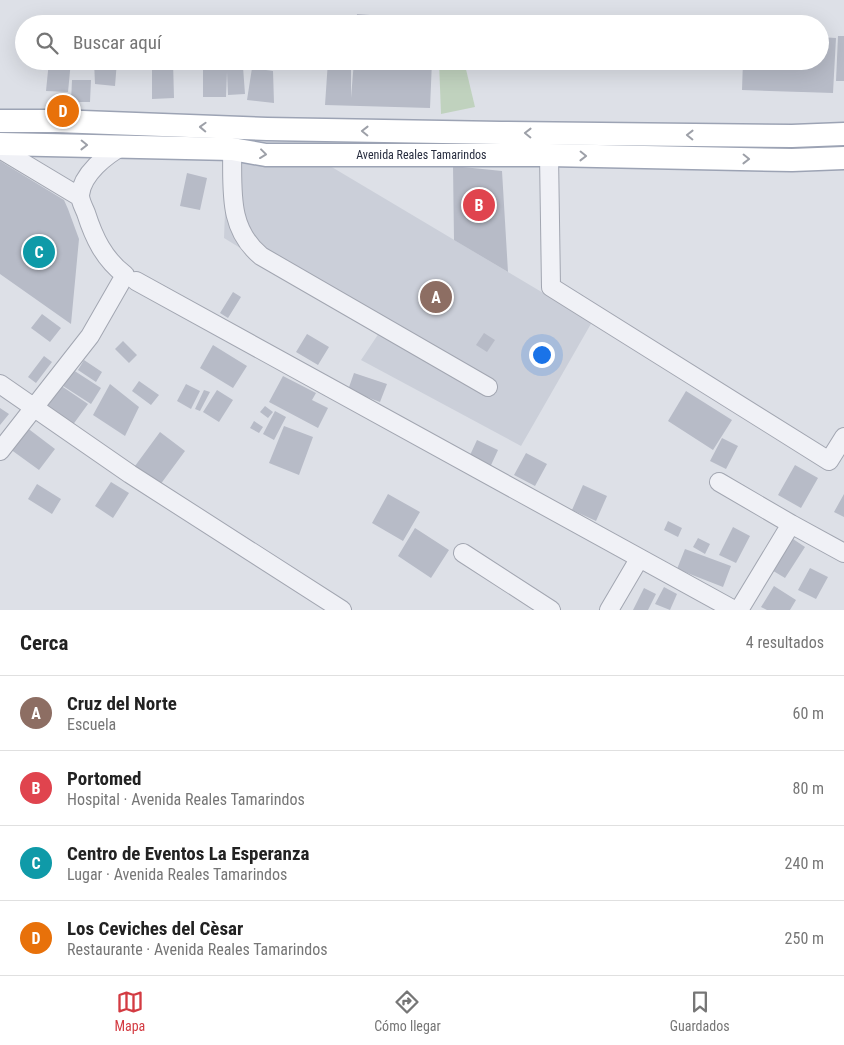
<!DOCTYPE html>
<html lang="es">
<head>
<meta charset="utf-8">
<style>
  body { margin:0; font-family:"Roboto Condensed",sans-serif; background:#f2f2f2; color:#222 }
  .you { position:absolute; left:541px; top:354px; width:18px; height:18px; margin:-12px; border:4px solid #fff; border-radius:50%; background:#1a73e8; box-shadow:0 0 0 8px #1a73e833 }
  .badge { display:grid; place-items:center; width:32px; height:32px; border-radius:50%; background:#d33b42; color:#fff; font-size:16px; font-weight:700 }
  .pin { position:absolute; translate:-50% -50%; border:2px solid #fff; box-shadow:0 1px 5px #0006 }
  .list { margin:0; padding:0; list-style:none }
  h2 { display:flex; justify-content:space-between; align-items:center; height:65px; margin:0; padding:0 20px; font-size:21px }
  h2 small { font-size:16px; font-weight:400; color:#767676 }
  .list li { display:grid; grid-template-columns:32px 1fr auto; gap:15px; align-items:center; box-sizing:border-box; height:75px; padding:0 20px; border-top:1px solid #e0e0e0 }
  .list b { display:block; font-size:19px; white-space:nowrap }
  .list p { margin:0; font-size:16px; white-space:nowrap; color:#767676 }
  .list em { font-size:16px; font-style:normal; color:#767676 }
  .icon { flex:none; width:28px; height:28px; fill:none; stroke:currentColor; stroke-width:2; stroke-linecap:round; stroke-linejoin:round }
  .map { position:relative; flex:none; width:844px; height:610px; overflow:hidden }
  .search { position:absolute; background:#fff; box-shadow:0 5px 20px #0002; left:15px; right:15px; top:15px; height:55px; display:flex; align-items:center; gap:12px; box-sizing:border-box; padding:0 18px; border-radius:28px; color:#767676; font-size:19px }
  .sheet { height:365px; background:#fff }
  nav { display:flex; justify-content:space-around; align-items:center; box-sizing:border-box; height:70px; border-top:1px solid #e0e0e0; background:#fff; font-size:14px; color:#767676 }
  nav a { display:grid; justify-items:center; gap:2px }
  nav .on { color:#d33b42 }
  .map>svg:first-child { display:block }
  .built { fill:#cbcfd9 }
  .green { fill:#c0d2be }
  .building { fill:#b7bbc7 }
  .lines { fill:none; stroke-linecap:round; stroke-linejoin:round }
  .minor-casing { stroke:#a2a6b1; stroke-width:20 }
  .major-casing { stroke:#9ca3b4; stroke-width:25 }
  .minor { stroke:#f0f1f6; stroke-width:18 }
  .major { stroke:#fff; stroke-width:22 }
  .oneway { stroke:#9da0a8 }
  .labels { text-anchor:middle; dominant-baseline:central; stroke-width:5; stroke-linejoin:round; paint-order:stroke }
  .street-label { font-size:12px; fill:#262c3e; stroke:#eceff5 }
</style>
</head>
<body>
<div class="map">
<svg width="844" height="610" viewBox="0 0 844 610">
  <rect width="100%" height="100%" fill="#dde0e7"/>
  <path class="built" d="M227 161 325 163 592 322 521 446 361 360 379 333 224 238Z"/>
  <path class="green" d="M439 61H464L475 107 441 114Z"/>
  <path class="building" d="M357 14 383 16V24H356Z
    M385 17 434 18V24H384Z
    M838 36H844V81H836Z
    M820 37 836 38 833 93 742 90 743 61H820Z
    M49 61H71L68 92 46 91Z
    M94 61H117L115 86 95 84Z
    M152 61H173L174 98 152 99Z
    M199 61H229V69L243 67 245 94 228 95 227 72 226 97H203V68H224L198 66Z
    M328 61 351 64V98L354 61H432L430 108 325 105Z
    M252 68 273 71 274 103 247 100Z
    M72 80H91L90 102H71Z
    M0 161 64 200 68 209 79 239 71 324 0 274Z
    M453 166 502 171 508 272 454 240Z
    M187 173 207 178 200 210 180 206Z
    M233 292 241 297 228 318 220 313Z
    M42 314 61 328 50 342 31 328Z
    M484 333 495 340 487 352 476 345Z
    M307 334 329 347 318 365 296 352Z
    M123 341 137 355 129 363 115 349Z
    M213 345 247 366 233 388 200 368Z
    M44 356 52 362 36 383 28 377Z
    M84 360 102 372 96 382 78 370Z
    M70 368 101 388 91 404 60 384Z
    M354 373 387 384 380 402 348 390Z
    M283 376 316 393 312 400 328 408 318 428 269 402Z
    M139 381 159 395 151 405 132 391Z
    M57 383 88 404 72 426 42 404Z
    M110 384 139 407 125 436 93 415Z
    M186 384 200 391 191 409 177 401Z
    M204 390 210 392 200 411 195 409Z
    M217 390 233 400 219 422 203 412Z
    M686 391 732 420 713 450 668 421Z
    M265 406 273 412 268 418 260 412Z
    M0 408 9 414 0 425Z
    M275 411 286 417 274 440 263 434Z
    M254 421 263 427 259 433 250 428Z
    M284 426 313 437 299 475 269 463Z
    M26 427 55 449 39 470 10 449Z
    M160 432 185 451 160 485 135 466Z
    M722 438 738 446 726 469 710 461Z
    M477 440 498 450 486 476 465 466Z
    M526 453 547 464 535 486 514 475Z
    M795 465 818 478 801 508 778 495Z
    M111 482 129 493 113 518 95 506Z
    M37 484 61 499 52 514 28 499Z
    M583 485 607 496 596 521 572 510Z
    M388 494 420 512 403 541 372 523Z
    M844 494V517L834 512Z
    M668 521 682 528 678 537 664 530Z
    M733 527 750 536 736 563 719 555Z
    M415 528 449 550 431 578 398 556Z
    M790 537 805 547 785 578 770 569Z
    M698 538 710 544 705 554 693 547Z
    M685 549 731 566 723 587 677 569Z
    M810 568 828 577 816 599 798 590Z
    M774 586 796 600 790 610H767L761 607Z
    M664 587 677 594 670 610 655 604Z
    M644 588 656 594 648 610H633Z"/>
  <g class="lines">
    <defs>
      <path id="minor" d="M0 149 80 197
        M232 149C233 189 227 228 261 256L488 387
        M549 155 551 287 829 461 844 437
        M136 281 734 610
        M0 384 130 474 342 610
        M0 451 90 336 125 275C104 259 94 238 86 213 84 208 80 201 80 195 82 174 106 155 123 146
        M719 482 791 524
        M463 553 551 610
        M609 610 639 559
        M739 610 791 524 844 553"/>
      <g id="major">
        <path d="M0 121H56L267 129 501 133 792 136 844 134"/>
        <path id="s1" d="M0 144 232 149 266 155H549L792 160 844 158"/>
      </g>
    </defs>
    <use href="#minor" class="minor-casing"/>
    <use href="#major" class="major-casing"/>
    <use href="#minor" class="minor"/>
    <use href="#major" class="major"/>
  </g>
  <defs><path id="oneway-chevron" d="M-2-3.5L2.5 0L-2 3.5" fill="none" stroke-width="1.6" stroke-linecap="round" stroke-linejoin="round" transform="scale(1.25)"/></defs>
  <g class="oneway">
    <use href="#oneway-chevron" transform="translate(203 127) rotate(-178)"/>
    <use href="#oneway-chevron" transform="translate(365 131) rotate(-179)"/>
    <use href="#oneway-chevron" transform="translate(528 133) rotate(-179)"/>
    <use href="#oneway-chevron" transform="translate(690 135) rotate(-179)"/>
    <use href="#oneway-chevron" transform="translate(84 145) rotate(1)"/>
    <use href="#oneway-chevron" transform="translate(263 154) rotate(7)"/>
    <use href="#oneway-chevron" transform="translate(583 156) rotate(1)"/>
    <use href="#oneway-chevron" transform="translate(746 159) rotate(1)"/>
  </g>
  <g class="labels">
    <g class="street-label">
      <text stroke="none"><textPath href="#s1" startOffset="422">Avenida Reales Tamarindos</textPath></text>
    </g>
  </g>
</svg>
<div class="you"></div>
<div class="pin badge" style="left:436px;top:297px;background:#8d6e63">A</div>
<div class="pin badge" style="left:479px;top:205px;background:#e0444e">B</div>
<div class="pin badge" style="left:39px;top:252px;background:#0f9aa8">C</div>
<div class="pin badge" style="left:63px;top:111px;background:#e8710a">D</div>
<div class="search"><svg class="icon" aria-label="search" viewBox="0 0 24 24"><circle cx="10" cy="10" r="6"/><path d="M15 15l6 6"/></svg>Buscar aquí</div>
</div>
<section class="sheet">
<h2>Cerca<small>4 resultados</small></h2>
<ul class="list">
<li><span class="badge" style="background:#8d6e63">A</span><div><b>Cruz del Norte</b><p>Escuela</p></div><em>60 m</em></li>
<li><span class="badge" style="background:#e0444e">B</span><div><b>Portomed</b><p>Hospital · Avenida Reales Tamarindos</p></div><em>80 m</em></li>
<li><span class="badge" style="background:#0f9aa8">C</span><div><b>Centro de Eventos La Esperanza</b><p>Lugar · Avenida Reales Tamarindos</p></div><em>240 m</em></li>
<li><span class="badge" style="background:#e8710a">D</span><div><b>Los Ceviches del Cèsar</b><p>Restaurante · Avenida Reales Tamarindos</p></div><em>250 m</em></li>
</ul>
</section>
<nav>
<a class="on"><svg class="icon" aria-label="map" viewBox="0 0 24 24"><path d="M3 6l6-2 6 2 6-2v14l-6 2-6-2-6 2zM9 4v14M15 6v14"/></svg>Mapa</a>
<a><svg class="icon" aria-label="directions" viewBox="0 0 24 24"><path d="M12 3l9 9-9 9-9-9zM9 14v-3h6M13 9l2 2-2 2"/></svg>Cómo llegar</a>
<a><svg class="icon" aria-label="saved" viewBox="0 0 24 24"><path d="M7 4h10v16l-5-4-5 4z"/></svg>Guardados</a>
</nav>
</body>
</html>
